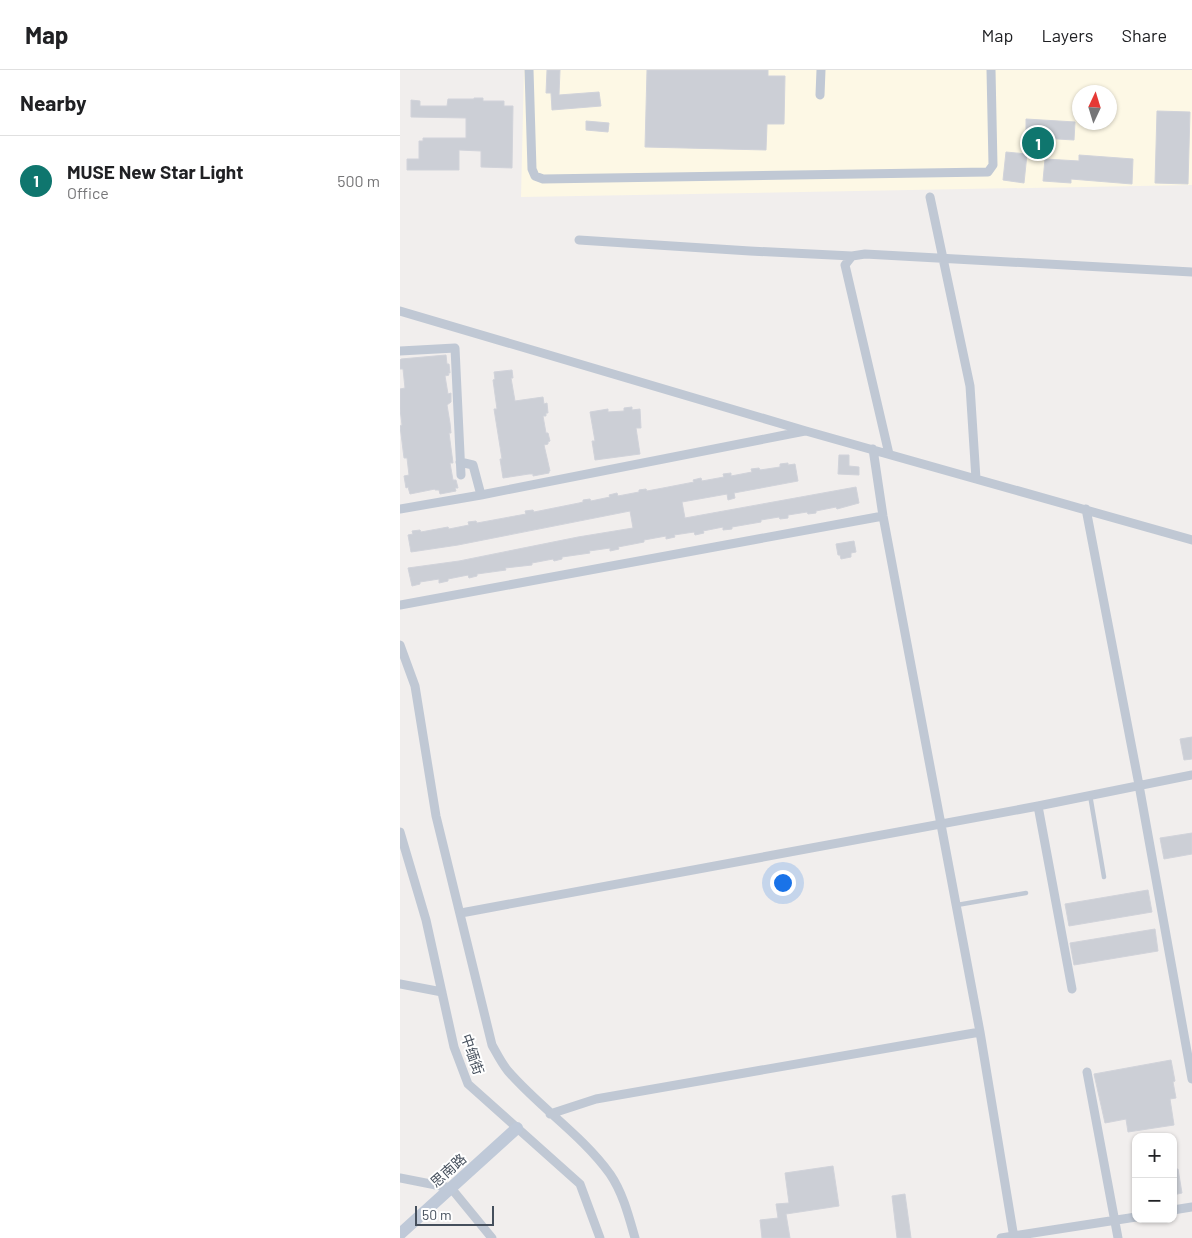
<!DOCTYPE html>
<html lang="en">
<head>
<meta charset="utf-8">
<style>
  body { margin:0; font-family:Barlow,"Noto Sans SC",sans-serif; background:#f2f2f2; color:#202124 }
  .controls { position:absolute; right:15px; bottom:15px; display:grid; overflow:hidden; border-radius:10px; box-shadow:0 1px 4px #0004 }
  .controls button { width:45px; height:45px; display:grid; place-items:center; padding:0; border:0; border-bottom:1px solid #e0e0e0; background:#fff; color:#202124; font:25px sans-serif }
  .compass { position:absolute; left:672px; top:15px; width:45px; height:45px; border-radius:50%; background:#fff; box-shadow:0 1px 4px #0004; rotate:4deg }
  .scale { position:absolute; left:15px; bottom:12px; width:79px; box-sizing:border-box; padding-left:5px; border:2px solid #454f5c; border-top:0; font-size:14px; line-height:18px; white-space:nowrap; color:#454f5c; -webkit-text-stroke:4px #fff; paint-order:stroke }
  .you { position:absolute; left:382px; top:812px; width:18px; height:18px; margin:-12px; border:4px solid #fff; border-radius:50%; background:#1a73e8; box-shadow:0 0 0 8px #1a73e833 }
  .badge { display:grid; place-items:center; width:32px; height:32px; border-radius:50%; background:#0f766e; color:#fff; font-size:16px; font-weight:700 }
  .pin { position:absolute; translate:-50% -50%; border:2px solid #fff; box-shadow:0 1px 5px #0006 }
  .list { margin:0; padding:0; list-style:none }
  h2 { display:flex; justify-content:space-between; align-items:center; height:65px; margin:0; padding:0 20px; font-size:21px }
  h2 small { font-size:16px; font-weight:400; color:#757577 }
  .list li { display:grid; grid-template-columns:32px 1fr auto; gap:15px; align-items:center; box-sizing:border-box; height:90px; padding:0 20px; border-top:1px solid #e0e0e0 }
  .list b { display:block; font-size:19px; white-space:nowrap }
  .list p { margin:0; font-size:16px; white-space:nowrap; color:#757577 }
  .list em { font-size:16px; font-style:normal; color:#757577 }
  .map { position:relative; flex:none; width:792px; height:1168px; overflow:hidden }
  header { display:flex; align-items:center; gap:30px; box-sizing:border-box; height:70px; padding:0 25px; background:#fff; border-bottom:1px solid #e0e0e0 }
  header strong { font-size:24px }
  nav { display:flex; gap:28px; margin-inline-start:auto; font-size:18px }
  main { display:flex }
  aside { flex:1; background:#fff }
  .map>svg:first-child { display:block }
  .commercial { fill:#fdf8e5; fill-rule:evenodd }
  .building { fill:#cccfd6; stroke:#d1d3da }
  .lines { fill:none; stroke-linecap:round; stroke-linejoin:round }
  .lane { stroke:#c0c8d4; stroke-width:4.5 }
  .street { stroke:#c0c8d4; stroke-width:9 }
  .secondary { stroke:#bfc9d8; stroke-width:12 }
  .labels { text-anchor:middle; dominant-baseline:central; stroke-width:4; stroke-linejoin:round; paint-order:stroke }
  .street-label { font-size:14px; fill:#454f5c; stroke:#fff }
</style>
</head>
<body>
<header>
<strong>Map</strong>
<nav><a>Map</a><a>Layers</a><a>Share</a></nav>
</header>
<main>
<aside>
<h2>Nearby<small></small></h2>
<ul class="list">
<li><span class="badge">1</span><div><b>MUSE New Star Light</b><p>Office</p></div><em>500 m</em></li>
</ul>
</aside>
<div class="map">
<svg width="792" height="1168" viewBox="0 0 792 1168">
  <rect width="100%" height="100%" fill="#f1eeed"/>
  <path class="commercial" d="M124 0H792V115L121 127ZM680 22H710V52H680Z"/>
  <path class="building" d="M147 0H160L159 25 199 22 201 36 152 40 151 23H146Z
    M247 0H368V6H385L384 54H367L366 80 245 77Z
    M74 28H83V31H104V36H113L112 98 81 97V81L59 80V100H7V89H19V71H23V68H66V48L11 47V30L20 31V36H47L48 29H74Z
    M757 41 790 42 788 114 755 113Z
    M626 49 675 52 674 70 626 67Z
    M186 51 209 53 208 62 186 60Z
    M606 82 627 84 624 113 603 110Z
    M679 85 733 89 732 114 671 109V113L643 111 645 89 679 91Z
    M46 285 47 294H49L50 303H48L49 305 45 306 48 324 51 323V332L47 335 50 353 51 363H49L53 393H50L53 410H56L58 418H55L56 421 40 424 39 420H35V419L10 424 8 417 6 418 4 406 9 405 7 388H4L0 356 2 355 0 339V319L5 318 3 299H0V290L1 289Z
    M112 300 113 308H111L115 331 143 327 144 334 147 333 148 343H146V346H143L146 363H148L150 371 148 372V374L144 375 150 401H149V403L133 406V404H129L103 408 100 389H102L94 339H97L93 310 95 309 94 302Z
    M232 337V340L240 339 241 358H236L240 384 195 390 192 371H195L190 342 208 339V342L224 341V338Z
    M439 385H449V396L459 397V405L438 404Z
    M388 393V395L395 394 398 411 334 423 335 428 328 430 327 424 282 432 285 448 456 417 459 433 437 439 436 437 416 441V443L408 444 407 442 388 445V448L380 449 379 447 361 450V452L332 457V459L323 460V457L303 461 304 463 295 465 294 462 274 465 275 467 266 469V466L244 470V472L218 477 219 479 210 481V478L189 481 190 483 162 487V489L154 491 153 489 132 493V495L105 498 106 500 77 504V506L69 508 68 505 48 509V511L39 513V509L20 512V514L12 516 8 498 59 491 178 467 233 458 230 441 58 475 11 482 8 465 13 464 12 461 20 460 21 462 48 457 49 459 69 455 68 452 76 451 77 453 126 444 125 441 133 440 134 442 179 433 183 432V430L190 429 191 431 210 427 209 425 217 423 218 426 239 422V420L246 419 247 421 263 418 294 412 293 410 301 408 302 411 324 407 323 404 331 403V406L352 402 351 399 359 398 360 400 380 397V394Z
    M454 471 456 482 451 483V487L441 489 440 485H438L436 474Z
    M792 667V689L784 690 780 669Z
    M792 763V784L764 789 760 768Z
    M748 820 752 842 669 856 665 834Z
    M755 859 758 881 674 895 670 873Z
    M771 990 775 1011 773 1012 776 1028 770 1029 774 1055 728 1062 726 1049 705 1053 694 1004Z
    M433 1096 439 1136 386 1144 390 1168H362L360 1150 378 1148 376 1134 389 1133 385 1103Z
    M773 1099H778L782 1123 773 1125Z
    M505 1124 511 1168H497L492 1126Z"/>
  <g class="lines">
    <path class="lane" d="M690 725 704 807
      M557 835 626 823"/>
    <path class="street" d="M129 0 132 99 135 106 143 109 588 102 593 95 591 0
      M420 25 421 0
      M530 127 570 316 576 409
      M179 170 350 181 452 186
      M0 241 406 361 792 470
      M0 281 55 278 61 405
      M473 379 483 446 580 962 614 1168
      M489 384 445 195 452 186 465 184 792 202
      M60 392 73 395 81 425
      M0 439 81 425 405 361
      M686 439 739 715 792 1009
      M0 535 483 446
      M0 575 15 616 36 746 92 975C97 984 102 994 108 1001 140 1038 182 1065 210 1104 223 1123 229 1147 235 1168
      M638 736 672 919
      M0 762 26 850 54 977 68 1014 180 1114 200 1168
      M61 843 638 736 792 705
      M0 914 42 922
      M687 1002 718 1168
      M150 1044 196 1029 580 962
      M0 1108 51 1118 92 1168
      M773 1140 792 1137
      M601 1168 736 1147"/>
    <path class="secondary" d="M0 1164 117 1058"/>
  </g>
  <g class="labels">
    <g class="street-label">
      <text transform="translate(73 984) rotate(71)">中缅街</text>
      <text transform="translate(48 1100) rotate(-42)">思南路</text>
    </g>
  </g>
</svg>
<div class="controls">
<button>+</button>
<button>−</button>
</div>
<svg class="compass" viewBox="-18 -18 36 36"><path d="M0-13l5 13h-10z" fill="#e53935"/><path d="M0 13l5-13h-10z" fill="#757577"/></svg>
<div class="scale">50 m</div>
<div class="you"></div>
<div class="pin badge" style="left:638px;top:73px">1</div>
</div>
</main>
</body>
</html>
